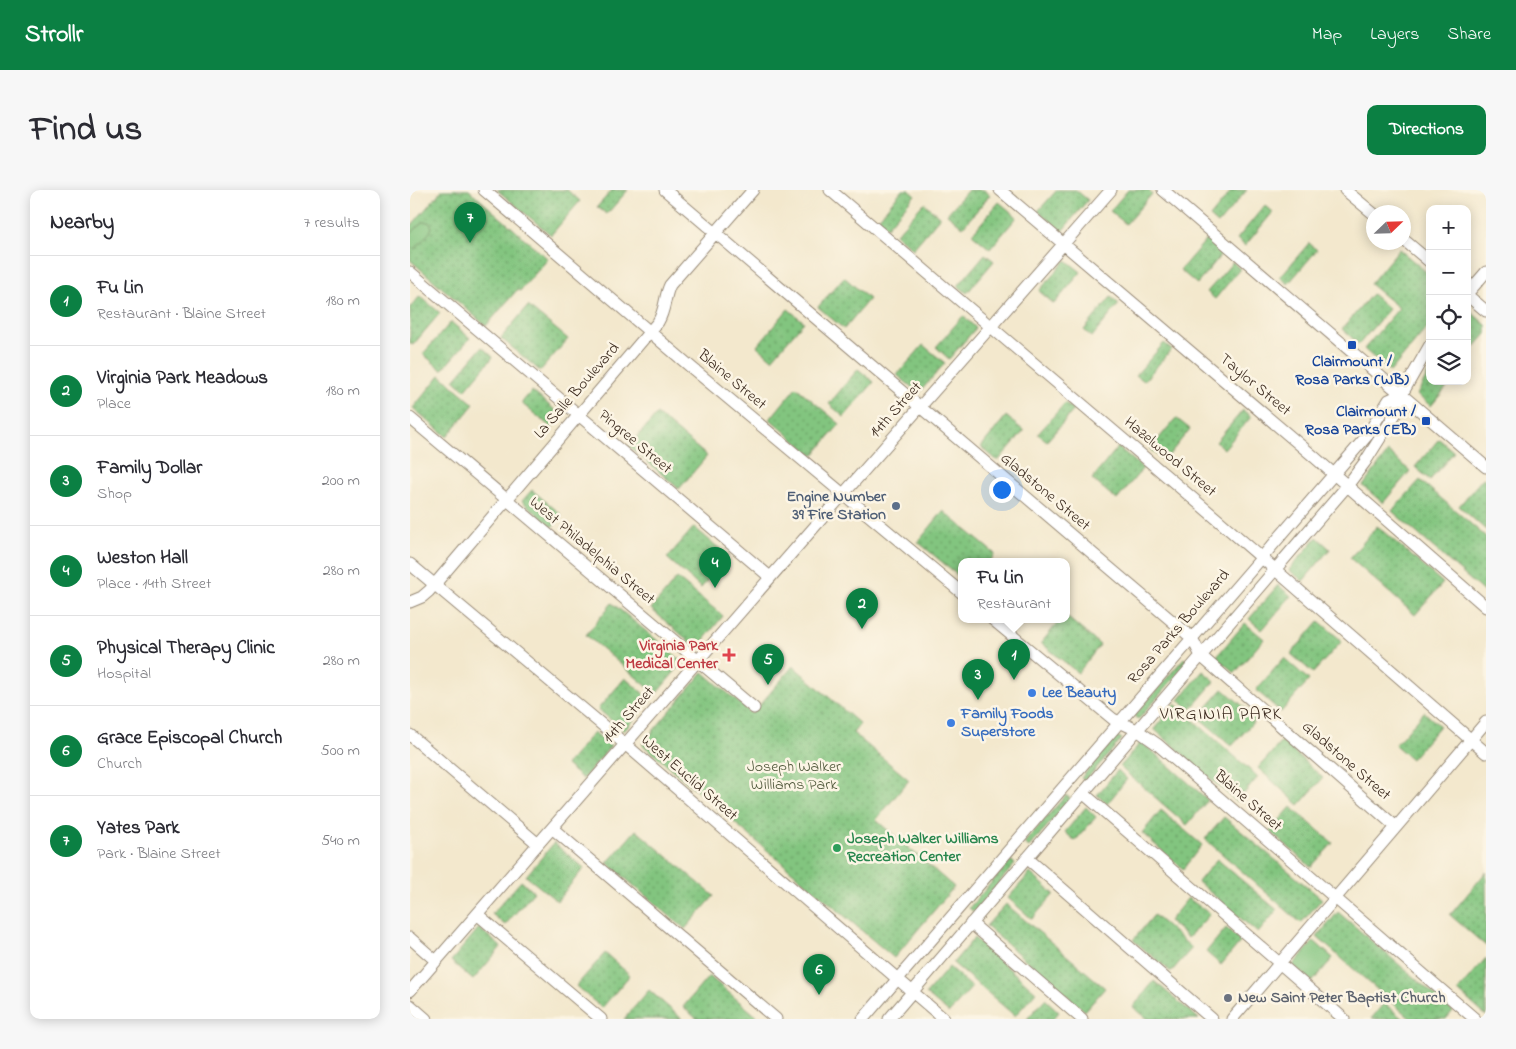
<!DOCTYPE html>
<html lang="en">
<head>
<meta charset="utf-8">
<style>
  body { margin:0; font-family:"Indie Flower",sans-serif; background:#f7f7f7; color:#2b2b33 }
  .controls { position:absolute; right:15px; top:15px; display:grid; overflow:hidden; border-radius:10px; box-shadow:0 2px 12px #0003 }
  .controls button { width:45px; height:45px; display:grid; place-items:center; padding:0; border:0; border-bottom:1px solid #e1e1e2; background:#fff; color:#2b2b33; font:25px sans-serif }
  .compass { position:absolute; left:956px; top:15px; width:45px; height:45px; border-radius:50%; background:#fff; box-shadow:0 2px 12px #0003; rotate:67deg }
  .you { position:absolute; left:591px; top:299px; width:18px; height:18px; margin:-12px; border:4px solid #fff; border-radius:50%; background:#1a73e8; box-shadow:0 0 0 8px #1a73e833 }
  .badge { display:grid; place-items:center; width:32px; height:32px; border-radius:50%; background:#0b8043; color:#fff; font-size:16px; font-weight:700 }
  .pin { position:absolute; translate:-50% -41px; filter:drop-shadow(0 1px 2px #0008) }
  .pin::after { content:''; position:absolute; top:26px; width:18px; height:15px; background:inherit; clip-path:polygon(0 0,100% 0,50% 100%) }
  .popup { position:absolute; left:548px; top:368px; width:112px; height:65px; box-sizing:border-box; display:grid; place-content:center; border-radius:10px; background:#fff; filter:drop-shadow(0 1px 4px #0005); font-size:16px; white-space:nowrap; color:#7c7c81 }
  .popup b { font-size:19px; color:#2b2b33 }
  .popup::after { content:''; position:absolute; left:50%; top:100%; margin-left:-10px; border:10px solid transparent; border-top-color:#fff }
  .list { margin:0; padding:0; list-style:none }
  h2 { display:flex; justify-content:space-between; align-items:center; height:65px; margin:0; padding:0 20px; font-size:21px }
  h2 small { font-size:16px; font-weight:400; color:#7c7c81 }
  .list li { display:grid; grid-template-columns:32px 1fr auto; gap:15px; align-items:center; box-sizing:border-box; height:90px; padding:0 20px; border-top:1px solid #e1e1e2 }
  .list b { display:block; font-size:19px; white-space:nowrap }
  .list p { margin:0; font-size:16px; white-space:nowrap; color:#7c7c81 }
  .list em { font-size:16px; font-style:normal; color:#7c7c81 }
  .icon { flex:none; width:28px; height:28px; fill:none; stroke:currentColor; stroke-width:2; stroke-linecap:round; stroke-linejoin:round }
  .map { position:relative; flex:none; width:1076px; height:829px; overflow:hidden; border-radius:10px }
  header { display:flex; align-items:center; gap:30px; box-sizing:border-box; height:70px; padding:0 25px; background:#0b8043; color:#fff }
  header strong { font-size:24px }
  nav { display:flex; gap:28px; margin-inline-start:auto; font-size:18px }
  .intro { display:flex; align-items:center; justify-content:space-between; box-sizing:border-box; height:120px; padding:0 30px }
  h1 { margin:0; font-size:35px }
  .button { padding:12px 22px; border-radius:10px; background:#0b8043; color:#fff; font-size:18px; font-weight:700 }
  main { display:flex; gap:30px; padding:0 30px }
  aside { flex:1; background:#fff; border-radius:10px; box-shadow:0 2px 12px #0003 }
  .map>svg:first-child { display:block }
  .grass { fill:url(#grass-dots); stroke:#5e784e }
  .garden { fill:#82c57f; stroke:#5e784e }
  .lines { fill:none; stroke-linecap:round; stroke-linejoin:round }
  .minor-casing { stroke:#978976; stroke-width:13 }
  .minor { stroke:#fff; stroke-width:11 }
  .transit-dot { fill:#1a4fb4; stroke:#fcf5e5; stroke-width:2 }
  .service-dot { fill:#5c6f8a; stroke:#fcf5e5; stroke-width:2 }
  .health-dot { fill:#e0444e; stroke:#fcf5e5; stroke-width:2 }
  .shop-dot { fill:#3f7fe0; stroke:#fcf5e5; stroke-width:2 }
  .leisure-dot { fill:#2e9e5b; stroke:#fcf5e5; stroke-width:2 }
  .worship-dot { fill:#6b7280; stroke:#fcf5e5; stroke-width:2 }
  .labels { text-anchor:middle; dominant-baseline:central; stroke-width:5; stroke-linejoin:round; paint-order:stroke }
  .transit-label { font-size:16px; font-weight:bold; fill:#164399; stroke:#fcf5e5 }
  .street-label { font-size:16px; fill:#3b2a1e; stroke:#fcf5e5 }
  .service-label { font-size:16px; font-weight:bold; fill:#4e5e75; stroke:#fcf5e5; text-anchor:end }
  .health-label { font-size:16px; font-weight:bold; fill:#be3a42; stroke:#fcf5e5; text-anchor:end }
  .shop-label { font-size:16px; font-weight:bold; fill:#366cbe; stroke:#fcf5e5; text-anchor:start }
  .park-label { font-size:16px; fill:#50583b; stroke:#fcf5e5 }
  .leisure-label { font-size:16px; font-weight:bold; fill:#27864d; stroke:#fcf5e5; text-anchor:start }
  .worship-label { font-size:16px; font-weight:bold; fill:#5b616d; stroke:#fcf5e5; text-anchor:start }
  .neighbourhood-label { font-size:18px; letter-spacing:1px; fill:#3b2a1e; stroke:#fcf5e5 }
</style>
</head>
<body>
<header>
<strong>Strollr</strong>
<nav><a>Map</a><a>Layers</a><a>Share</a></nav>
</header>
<div class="intro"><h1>Find us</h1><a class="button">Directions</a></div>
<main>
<aside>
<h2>Nearby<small>7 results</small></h2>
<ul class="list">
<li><span class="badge">1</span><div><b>Fu Lin</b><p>Restaurant · Blaine Street</p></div><em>180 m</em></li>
<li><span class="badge">2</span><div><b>Virginia Park Meadows</b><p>Place</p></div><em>180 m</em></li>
<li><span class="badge">3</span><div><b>Family Dollar</b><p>Shop</p></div><em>200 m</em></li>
<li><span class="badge">4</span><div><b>Weston Hall</b><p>Place · 14th Street</p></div><em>280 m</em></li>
<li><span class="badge">5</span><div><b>Physical Therapy Clinic</b><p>Hospital</p></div><em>280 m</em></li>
<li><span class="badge">6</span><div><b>Grace Episcopal Church</b><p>Church</p></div><em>500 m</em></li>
<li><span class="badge">7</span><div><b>Yates Park</b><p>Park · Blaine Street</p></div><em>540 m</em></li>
</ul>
</aside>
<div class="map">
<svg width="1076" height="829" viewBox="0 0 1076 829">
  <defs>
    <pattern id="grass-dots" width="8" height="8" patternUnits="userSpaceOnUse" patternTransform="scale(1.25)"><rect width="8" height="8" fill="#82c57f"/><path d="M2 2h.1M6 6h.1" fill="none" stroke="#6ca067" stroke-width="1.8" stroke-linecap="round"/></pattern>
  </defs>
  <rect width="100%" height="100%" fill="#fcf5e5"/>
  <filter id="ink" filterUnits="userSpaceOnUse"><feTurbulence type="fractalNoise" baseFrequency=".02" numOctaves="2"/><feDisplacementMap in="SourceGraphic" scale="10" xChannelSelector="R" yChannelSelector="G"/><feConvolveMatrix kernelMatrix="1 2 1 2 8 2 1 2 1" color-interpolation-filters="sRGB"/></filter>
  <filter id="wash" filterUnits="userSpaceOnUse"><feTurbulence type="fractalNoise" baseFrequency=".0096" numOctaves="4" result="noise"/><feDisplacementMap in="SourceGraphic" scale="20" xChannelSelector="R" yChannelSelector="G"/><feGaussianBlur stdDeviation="1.12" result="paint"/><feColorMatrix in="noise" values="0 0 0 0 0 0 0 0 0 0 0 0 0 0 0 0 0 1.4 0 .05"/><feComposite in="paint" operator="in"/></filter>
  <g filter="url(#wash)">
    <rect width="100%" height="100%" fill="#f3e8cd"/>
    <path class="grass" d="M32 0H59L138 69 110 101 107 100 76 136 0 70V37Z
      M87 0H157L170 11 141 45Z
      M202 0H218L197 24 187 17Z
      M492 0H499L505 5 477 37 468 29Z
      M558 0H574L580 5 553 37 537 24Z
      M647 0H666L678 10 652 41 628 21Z
      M718 0H738L742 4 716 34 700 21Z
      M822 0H837L808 34 800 27Z
      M589 12 607 27 580 59 562 44Z
      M514 13 530 27 503 59 486 44Z
      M855 15 863 22 835 56 827 49Z
      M796 50 812 64 787 94 770 80Z
      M899 53 907 60 878 94 870 87Z
      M989 59 1020 85V134L980 182 954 159 989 118 960 94Z
      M575 64 584 71 557 103 548 96Z
      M656 70 671 82 644 114 629 101Z
      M823 72 830 79 805 109 797 102Z
      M434 87 459 109 434 139 408 117Z
      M962 104 979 119 949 154 932 139Z
      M10 106 30 123 3 155 0 153V118Z
      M701 107 709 114 682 147 674 140Z
      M118 116 158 149 130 181 91 148Z
      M378 119 394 132 362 169 347 156Z
      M1060 121 1076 135V144L1057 166V123Z
      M553 126 566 138 539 169 526 157Z
      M41 132 60 148 32 180 13 164Z
      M754 153 762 159 734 191 726 185Z
      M513 155 535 173 509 203 487 185Z
      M72 157 83 167 55 200 44 190Z
      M448 179 464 192 434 227 419 214Z
      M1020 180V191H1042L1021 216 1007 205Z
      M30 185 64 214 37 247 3 218Z
      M386 197 430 234 403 266 360 229Z
      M122 201 152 226 142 238 111 213Z
      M655 213 664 220 637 251 628 244Z
      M833 220 841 227 814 259 806 252Z
      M247 224 297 266 269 299 219 256Z
      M596 226 614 241 588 271 571 257Z
      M766 228 780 239 754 271 740 259Z
      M1029 249 1044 262 1020 290 1005 277Z
      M708 257 733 278 707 310 682 289Z
      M978 262 1000 281 973 313 953 296Z
      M1073 288 1076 290V340L1049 316Z
      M1010 290 1076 347V404L982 321Z
      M122 300 152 325 142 337 112 311Z
      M533 321 585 364 580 371H552L551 388 508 352Z
      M967 336 1033 393 1005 425 940 368Z
      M284 337 318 366 291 398 257 368Z
      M907 347 920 359 893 391 879 380Z
      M267 388 313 426 287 458 241 419Z
      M868 395 881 406 852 440 839 429Z
      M202 413 273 472 246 504 176 445Z
      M657 427 690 455 668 483 631 453 651 429H656Z
      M909 431 932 451 903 483 881 464Z
      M835 433 854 449 825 483 806 467Z
      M774 468 778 472 728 530 724 526Z
      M874 468 899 490 871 522 846 500Z
      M383 476 450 534 443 543 499 590 466 630 544 697 484 768 232 554 293 482 342 524Z
      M793 481 805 491 780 520 769 510Z
      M215 488 241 510 214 541 188 519Z
      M813 499 847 528 822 556 788 527Z
      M765 514 848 587 827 612 744 539Z
      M1014 522 1030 536 1001 569 985 555Z
      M184 542 201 556 173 589 156 575Z
      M707 546 712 549 675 591 671 588Z
      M872 551 913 588 889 615 848 578Z
      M730 553 740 559 798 610 777 635 710 577Z
      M708 580 717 589 697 614 687 605Z
      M656 605 661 609 619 657 614 653Z
      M676 617 686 627 665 651 655 642Z
      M881 617 923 653 901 677 860 641Z
      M751 620 792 655 773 679 732 643Z
      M814 627 912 709 891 733 795 649Z
      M226 640 304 706 275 739 197 673Z
      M144 653 174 678 147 711 116 686Z
      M807 669 867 720 848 743 788 692Z
      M601 670 605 674 564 722 559 718Z
      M1076 682V756L1040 725Z
      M620 683 644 704 622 729 598 708Z
      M111 691 124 702 95 735 82 724Z
      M778 708 800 724 778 748 759 731Z
      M596 714 695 798 675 821 576 736Z
      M928 722 1043 821 1036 829H1001L907 747Z
      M744 725 782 758 761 782 723 750Z
      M69 738 91 757 63 790 41 771Z
      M816 738 831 751 811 775 796 762Z
      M564 748 626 802 605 826 543 773Z
      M195 763 220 785 192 818 166 796Z
      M1076 768V826L1048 801Z
      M539 777 562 797 539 823 516 804Z
      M299 786 350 829H287L273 817Z
      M744 791 789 829H738L723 817Z
      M239 800 272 829H214Z
      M635 809 649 822 643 829H617Z
      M974 813 993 829H961Z"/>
    <path class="garden" d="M12 32H19L22 37 20 42 5 59 0 56V45Z
      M904 751 923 768 902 792 883 775Z"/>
  </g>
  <g filter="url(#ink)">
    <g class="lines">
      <defs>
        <path id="minor" d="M74 0 282 178 552 403
          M255 0 782 448 791 466 986 637
          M420 0 807 329 1076 563
          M590 0 902 265 1076 417
          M753 0 1076 277
          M935 0 964 24
          M994 50 1020 72
          M0 82 360 387
          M1057 104 1076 82
          M1057 105 1076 121
          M0 228 344 518
          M0 374 215 554 534 829
          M0 412 12 407 19 401 248 132C256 119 254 107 260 95L343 0
          M582 429 703 529 727 540 747 554 1065 829
          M0 545 128 654
          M673 603 934 829
          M142 638 366 829
          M617 668 802 829
          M67 724 191 829
          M561 733 672 829
          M0 748 26 771
          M0 801 407 334 701 0
          M0 815 16 829
          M453 829 956 247 979 210 992 204
          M479 829 937 296 955 272 989 218 992 204 1020 155
          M822 829 1076 532"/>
      </defs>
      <use href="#minor" class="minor-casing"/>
      <use href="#minor" class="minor"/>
    </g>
  </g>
  <g class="transit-dot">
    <rect x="937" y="150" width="10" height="10" rx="2.5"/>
    <rect x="1011" y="226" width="10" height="10" rx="2.5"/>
  </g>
  <circle class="service-dot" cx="486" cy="316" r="5"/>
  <path class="health-dot" d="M316.5 457.5h5v5h5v5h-5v5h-5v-5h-5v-5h5z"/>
  <g class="shop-dot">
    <circle cx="622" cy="503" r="5"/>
    <circle cx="541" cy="533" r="5"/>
  </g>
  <circle class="leisure-dot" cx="427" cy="658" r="5"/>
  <circle class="worship-dot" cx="818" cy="808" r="5"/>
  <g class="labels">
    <g class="transit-label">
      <text x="942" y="172">Clairmount /<tspan x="942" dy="18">Rosa Parks (WB)</tspan></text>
      <text x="1006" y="222" text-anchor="end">Clairmount /<tspan x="1006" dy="18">Rosa Parks (EB)</tspan></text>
    </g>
    <g class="street-label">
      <text transform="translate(322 190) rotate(40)">Blaine Street</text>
      <text transform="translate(845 195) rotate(40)">Taylor Street</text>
      <text transform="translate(167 201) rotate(-49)">La Salle Boulevard</text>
      <text transform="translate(486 220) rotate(-48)">14th Street</text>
      <text transform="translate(225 252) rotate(40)">Pingree Street</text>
      <text transform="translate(760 267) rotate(40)">Hazelwood Street</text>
      <text transform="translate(635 302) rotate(40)">Gladstone Street</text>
      <text transform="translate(182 361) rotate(40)">West Philadelphia Street</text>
      <text transform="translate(769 437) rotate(-49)">Rosa Parks Boulevard</text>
      <text transform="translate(219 525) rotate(-49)">14th Street</text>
      <text transform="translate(936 571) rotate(41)">Gladstone Street</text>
      <text transform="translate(279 588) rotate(41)">West Euclid Street</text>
      <text transform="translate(838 611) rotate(41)">Blaine Street</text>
    </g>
    <g class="service-label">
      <text x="476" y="307">Engine Number<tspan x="476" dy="18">39 Fire Station</tspan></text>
    </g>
    <g class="health-label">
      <text x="308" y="456">Virginia Park<tspan x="308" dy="18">Medical Center</tspan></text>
    </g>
    <g class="shop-label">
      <text x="632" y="503">Lee Beauty</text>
      <text x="551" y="524">Family Foods<tspan x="551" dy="18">Superstore</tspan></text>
    </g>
    <g class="park-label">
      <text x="384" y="577">Joseph Walker<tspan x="384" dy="18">Williams Park</tspan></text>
    </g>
    <g class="leisure-label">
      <text x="437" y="649">Joseph Walker Williams<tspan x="437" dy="18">Recreation Center</tspan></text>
    </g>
    <g class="worship-label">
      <text x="828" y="808">New Saint Peter Baptist Church</text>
    </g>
    <g class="neighbourhood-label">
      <text x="811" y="525">VIRGINIA PARK</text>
    </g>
  </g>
</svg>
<div class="controls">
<button>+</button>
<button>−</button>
<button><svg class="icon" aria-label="locate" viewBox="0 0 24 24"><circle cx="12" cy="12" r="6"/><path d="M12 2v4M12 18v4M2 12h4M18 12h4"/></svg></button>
<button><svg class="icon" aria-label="layers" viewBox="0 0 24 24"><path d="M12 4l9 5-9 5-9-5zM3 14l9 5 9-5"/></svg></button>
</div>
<svg class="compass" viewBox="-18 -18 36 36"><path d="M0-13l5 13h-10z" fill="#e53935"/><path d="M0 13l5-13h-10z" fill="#7c7c81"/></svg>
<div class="you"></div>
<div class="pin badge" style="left:604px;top:490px">1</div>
<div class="popup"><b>Fu Lin</b>Restaurant</div>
<div class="pin badge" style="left:452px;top:439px">2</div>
<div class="pin badge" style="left:568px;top:510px">3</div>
<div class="pin badge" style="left:305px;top:398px">4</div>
<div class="pin badge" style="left:358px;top:495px">5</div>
<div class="pin badge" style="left:409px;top:805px">6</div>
<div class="pin badge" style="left:60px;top:53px">7</div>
</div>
</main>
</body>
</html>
